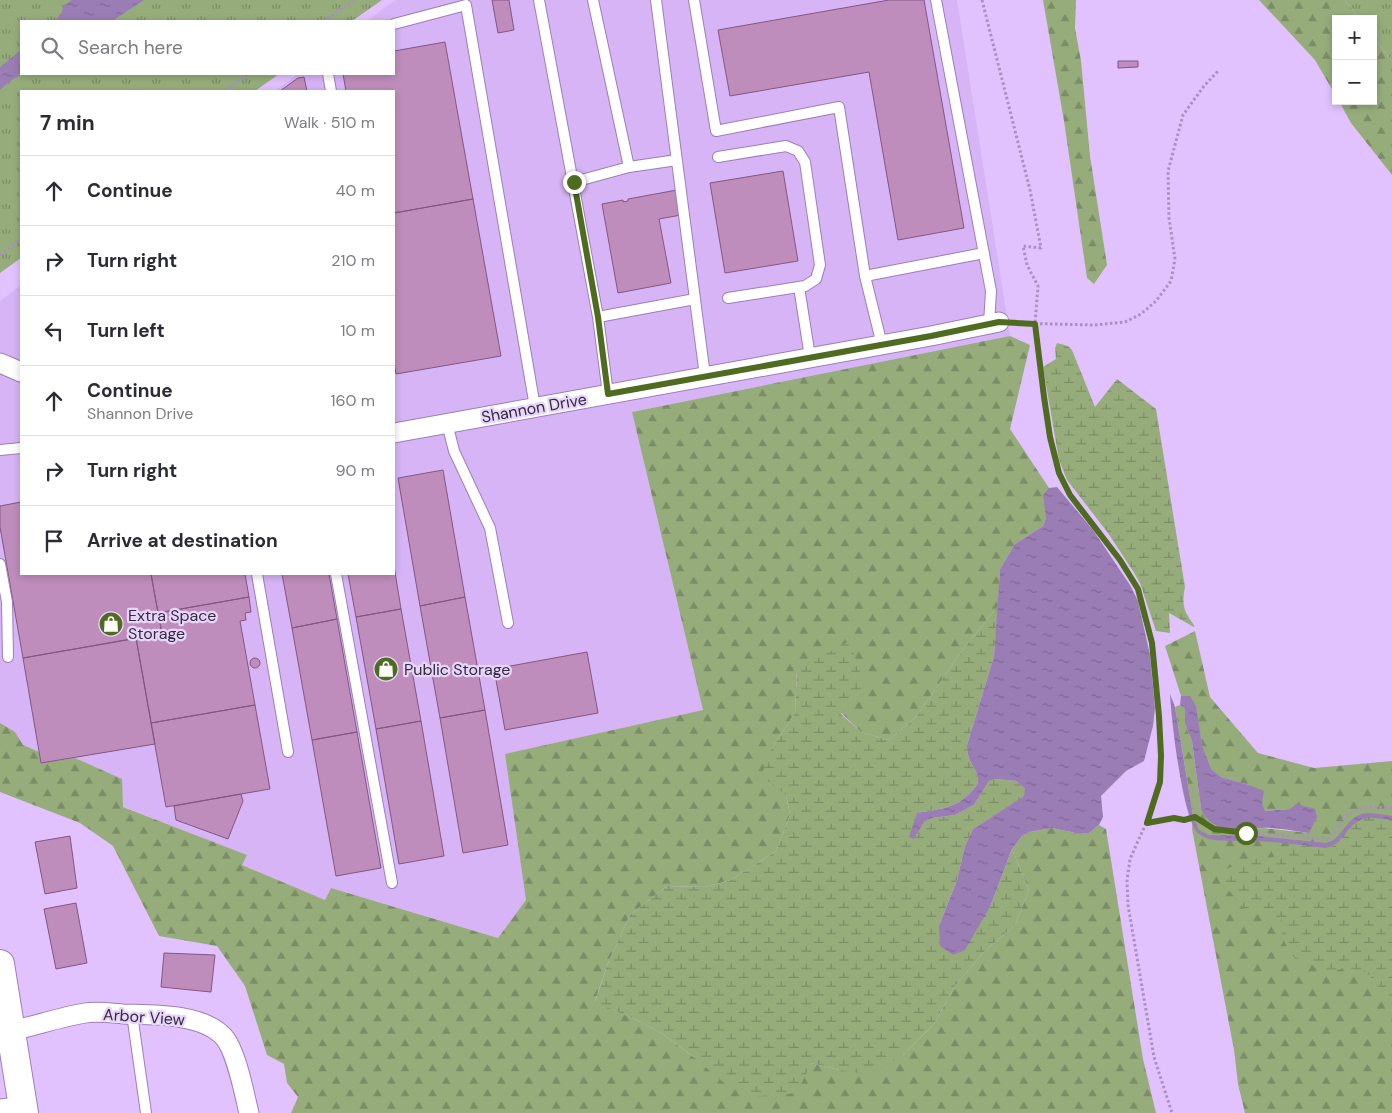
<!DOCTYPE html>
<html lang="en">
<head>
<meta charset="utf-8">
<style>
  body { margin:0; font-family:"DM Sans",sans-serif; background:#f2f2f3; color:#2b2b33 }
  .controls { position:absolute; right:15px; top:15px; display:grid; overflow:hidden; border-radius:0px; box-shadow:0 2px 8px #0003 }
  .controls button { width:45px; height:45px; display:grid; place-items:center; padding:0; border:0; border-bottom:1px solid #e1e1e2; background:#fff; color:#2b2b33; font:25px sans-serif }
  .stop { position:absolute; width:15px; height:15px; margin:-11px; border:4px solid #4e6b20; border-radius:50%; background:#fff }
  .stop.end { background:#4e6b20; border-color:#fff; box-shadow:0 1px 5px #0008 }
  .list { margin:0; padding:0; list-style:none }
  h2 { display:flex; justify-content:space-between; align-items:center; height:65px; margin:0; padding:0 20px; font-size:21px }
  h2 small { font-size:16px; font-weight:400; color:#7c7c81 }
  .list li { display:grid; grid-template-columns:32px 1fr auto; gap:15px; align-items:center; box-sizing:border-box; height:70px; padding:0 20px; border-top:1px solid #e1e1e2 }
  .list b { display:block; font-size:19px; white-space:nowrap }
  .list p { margin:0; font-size:16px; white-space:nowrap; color:#7c7c81 }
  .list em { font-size:16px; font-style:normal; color:#7c7c81 }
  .icon { flex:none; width:28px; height:28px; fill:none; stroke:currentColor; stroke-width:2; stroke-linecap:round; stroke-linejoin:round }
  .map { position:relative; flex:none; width:1392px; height:1113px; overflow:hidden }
  .search { position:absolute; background:#fff; box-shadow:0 2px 8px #0003; left:20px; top:20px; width:375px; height:55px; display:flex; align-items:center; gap:12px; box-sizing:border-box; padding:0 18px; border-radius:0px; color:#7c7c81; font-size:19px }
  .panel { position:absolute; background:#fff; box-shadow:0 2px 8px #0003; left:20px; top:90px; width:375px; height:485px; border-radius:0px }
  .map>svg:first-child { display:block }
  .built { fill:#d6b4f6 }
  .grass { fill:url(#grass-tufts) }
  .forest { fill:url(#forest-firs) }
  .wetland { fill:url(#wetland-marsh) }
  .water { fill:url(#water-ripples) }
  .building { fill:#bf8dbc; stroke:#845682 }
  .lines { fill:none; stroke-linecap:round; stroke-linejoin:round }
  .service-casing { stroke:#9c7fb7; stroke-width:12 }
  .minor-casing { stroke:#9c7fb7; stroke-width:21 }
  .secondary-casing { stroke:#9c7fb7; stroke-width:30 }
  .path { stroke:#a990c1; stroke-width:3; stroke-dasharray:2.5 2.5; stroke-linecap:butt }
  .service { stroke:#fff; stroke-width:10 }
  .minor { stroke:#fff; stroke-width:19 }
  .secondary { stroke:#fff; stroke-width:28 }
  .route { stroke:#4e6b20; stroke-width:6 }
  .labels { text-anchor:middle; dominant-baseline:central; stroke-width:4.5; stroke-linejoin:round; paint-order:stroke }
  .street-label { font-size:16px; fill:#352940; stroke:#e8d6fa }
  .poi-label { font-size:16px; fill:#352940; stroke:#e8d6fa; text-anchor:start }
</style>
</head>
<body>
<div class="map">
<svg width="1392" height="1113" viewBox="0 0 1392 1113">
  <defs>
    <pattern id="grass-tufts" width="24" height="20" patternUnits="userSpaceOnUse" patternTransform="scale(1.25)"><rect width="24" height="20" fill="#96ad7b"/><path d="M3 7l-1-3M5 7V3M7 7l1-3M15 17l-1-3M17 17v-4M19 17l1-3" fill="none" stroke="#7b8d66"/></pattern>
    <pattern id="forest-firs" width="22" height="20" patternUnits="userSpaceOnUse" patternTransform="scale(1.25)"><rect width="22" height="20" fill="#96ad7b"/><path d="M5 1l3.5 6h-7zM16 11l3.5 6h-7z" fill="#7b8d66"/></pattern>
    <pattern id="wetland-marsh" width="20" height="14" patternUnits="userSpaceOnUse" patternTransform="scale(1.25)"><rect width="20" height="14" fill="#96ad7b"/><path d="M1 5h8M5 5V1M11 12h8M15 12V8" fill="none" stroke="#7b8d66"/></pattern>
    <pattern id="water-ripples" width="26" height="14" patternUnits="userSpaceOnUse" patternTransform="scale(1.25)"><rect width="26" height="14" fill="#9b7db6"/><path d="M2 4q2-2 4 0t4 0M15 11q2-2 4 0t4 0" fill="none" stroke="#7f6695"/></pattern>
  </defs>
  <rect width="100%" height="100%" fill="#e1c2ff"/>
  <path class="built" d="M395 0H957L1010 336 632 412 703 710 505 754 526 900 498 938 331 888 325 900 242 865 246 855 3 759 0 747V301L21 285V574H394V91H275L298 74H394V21H367Z"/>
  <path class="grass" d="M0 0H382L352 21H21V74H279L255 91H21V258L0 273Z
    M1345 0H1392V61L1373 37V19H1360Z"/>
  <path class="forest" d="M1043 0H1076L1075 28 1081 61 1090 156 1107 265 1094 284 1087 278 1064 121Z
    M1259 0H1345L1360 19H1336V96L1315 60Z
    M1373 37 1392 61V175L1351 123 1339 101H1373Z
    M1010 336 1030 345 1010 429 1049 488 1046 518 1043 526 1015 544 1000 569 998 606 961 652 916 717 889 740 861 732 797 670 795 713 772 748 786 795 790 815 776 851 731 880 705 887 667 886 630 915 608 963 595 1001 635 1019 664 1035 695 1058 811 1063 839 1070 902 1056 934 1024 955 986 984 952 1015 925 1029 890 1012 849 1022 836 1029 832 1052 828 1080 834 1089 833 1099 825 1106 829 1143 1059 1156 1113H291L298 1097 287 1083 284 1064 267 1055 245 986 217 946 159 936 113 846 80 823 0 792V723L15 732 23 745 39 752 41 763 75 758 122 779 123 807 247 855 242 865 325 900 331 888 498 938 526 900 505 754 703 710 632 412Z
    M1195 631 1210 697 1258 753 1314 768 1392 761V1113H1245L1238 1084 1234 1050 1192 829 1193 815 1175 707 1180 705 1185 709V724L1192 741 1201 809 1219 826 1230 829 1251 830 1263 828 1309 833 1290 809 1265 811 1249 785 1221 777 1210 769 1202 745 1190 696H1181L1165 646Z"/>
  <path class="wetland" d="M1057 343 1068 346 1072 350 1095 407 1117 379 1156 409 1185 587C1183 597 1182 607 1188 616 1190 621 1193 621 1194 627L1169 613 1170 633 1156 631 1140 583 1133 571 1108 533 1067 480 1059 460 1043 367 1056 359 1055 348Z
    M998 606 994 656 967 745C967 763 975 765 978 778 979 784 975 788 971 792 955 809 939 809 917 813L914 838 924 822 932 818 955 815 974 805 989 781 996 779 1016 781 1025 789V796L973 829 965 846 957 880 939 926 990 907 1012 849 1029 890 1015 925 984 952 955 986 934 1024 902 1056 871 1075 839 1070 811 1063 797 1093 760 1096 725 1084 695 1058 664 1035 635 1019 595 1002 608 963 630 915 667 886 705 887 731 880 776 851 790 815 786 795 761 776 772 748 795 713 797 670 849 641 865 684 841 714 861 732 889 740 916 717 961 652Z
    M1367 818 1392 820V997L1387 998 1366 971 1343 968 1324 976 1311 964 1290 955 1282 935V918L1243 908 1223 883 1224 870 1250 859 1286 856 1296 845 1326 848 1336 845 1353 824Z"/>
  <path class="water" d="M72 0H144L112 21H54L61 14 64 5Z
    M21 50 22 74 9 82 0 90V67Z
    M1057 487 1093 530 1130 585 1138 601 1150 655 1155 708 1153 726 1144 761 1126 771 1101 796 1103 817 1099 825 1089 833 1080 834 1052 828 1029 832 1022 836 1012 849 990 907 965 950 953 955 940 946 939 926 957 880 965 846 973 829 1024 796 1025 789 1016 781 996 779 989 781 974 805 955 815 932 818 924 822 914 839 909 837 917 813C939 809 955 809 971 792 975 788 979 784 978 778 975 765 967 763 967 745L994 656 1000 569 1015 544 1043 526 1046 518 1043 495 1049 488Z
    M1170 694 1175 707 1193 815 1199 830 1209 835 1258 836 1326 843C1344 839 1344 816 1367 813 1375 813 1384 815 1392 816V820C1384 820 1375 817 1367 818 1347 821 1346 843 1326 848 1304 846 1281 842 1258 841 1240 839 1214 845 1199 834 1183 824 1171 717 1170 694Z
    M1181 696H1190L1196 706 1202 745 1211 769 1221 777 1249 785 1264 791 1262 804 1265 811 1290 809 1296 804 1315 809 1317 817 1309 833C1294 831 1277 827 1262 828 1240 830 1211 834 1201 809L1192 741 1185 724V709L1180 705Z"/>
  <path class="building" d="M492 0H509L514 30 498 33Z
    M889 0H924L964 228 898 240 869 72 730 96 718 30Z
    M445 42 473 199 394 213V91H346L343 74H394V51Z
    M1118 61H1138V67L1118 68Z
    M304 77 307 91H280L298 78Z
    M783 171 798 261 725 273 710 183Z
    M677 190 681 215 659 219 671 283 618 293 602 204 623 200V202L628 201V199Z
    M473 199 501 356 396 374 394 362V213Z
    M443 470 465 597 420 606 398 478Z
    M21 502V574H151L162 634 23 658 0 527V506Z
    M394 566 401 609 356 617 348 574H394Z
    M151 574H245L249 597 158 613Z
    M282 574H329L337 619 292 628Z
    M249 597 251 612 245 613 246 620 240 621 255 705 151 723 136 638 162 634 158 613Z
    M465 597 485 710 440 718 420 606Z
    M401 609 421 721 376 729 356 617Z
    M337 619 357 732 312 740 292 628Z
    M136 638 155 744 41 763 23 658Z
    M587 652 598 713 505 730 494 669Z
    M250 663a5 5 0 1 1 10 0a5 5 0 1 1-10 0Z
    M255 705 270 789 166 807 151 723Z
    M485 710 508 845 463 853 440 718Z
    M421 721 444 856 399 864 376 729Z
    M357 732 381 868 336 876 312 740Z
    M241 794 243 801 228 839 176 820 174 806Z
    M70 836 77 888 45 894 35 842Z
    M76 903 87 963 56 969 44 909Z
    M164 953 215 955 211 992 161 987Z"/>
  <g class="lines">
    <defs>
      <path id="service" d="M539 0 598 317 608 394
        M656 0 705 376
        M694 0 716 131 839 107 865 276 882 345
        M936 0 991 291 989 324
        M394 24 466 5 535 407
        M328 74 331 91
        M718 157 786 146 798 151 805 162 820 265 816 279 805 286 728 298
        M629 167 677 160
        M574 182 629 167 593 0
        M865 276 984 253
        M799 287 810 357
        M598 317 695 299
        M447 423 454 451 490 528 508 623
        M0 450 21 448
        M0 564 7 602 8 657
        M257 574 288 752
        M336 574 392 883
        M132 1014 146 1113"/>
      <path id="minor" d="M0 363 21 372
        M394 433 931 336 999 322
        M11 1031C35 1026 60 1017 85 1013 97 1011 111 1013 123 1014 152 1015 199 1013 222 1035 236 1048 244 1093 249 1113
        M0 1109 23 1106"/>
      <path id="secondary" d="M0 964 24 1113"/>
    </defs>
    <use href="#service" class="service-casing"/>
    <use href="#minor" class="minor-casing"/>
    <use href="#secondary" class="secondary-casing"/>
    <path class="path" d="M982 0 1030 190 1041 248 1023 246 1027 265 1038 286 1035 324 1044 397 1050 437 1059 473 1070 495 1120 560 1138 589 1152 643 1159 716 1161 756 1160 782 1152 810 1130 859 1127 881 1128 905 1154 1057 1172 1113
      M323 21 355 0
      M225 91 249 74
      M0 255 21 238
      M1015 323 1094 325 1125 322 1141 314 1156 301 1171 281 1175 259 1169 218 1168 171 1183 115 1204 86 1219 70
      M1147 823 1174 818 1184 820 1195 817 1213 829 1225 831 1327 839C1335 833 1340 821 1348 815 1360 805 1378 807 1392 808"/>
    <use href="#service" class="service"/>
    <use href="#minor" class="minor"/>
    <use href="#secondary" class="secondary"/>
  </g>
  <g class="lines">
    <path class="route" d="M574 182 598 317 608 394 931 336 999 322 1035 324 1044 397 1050 437 1059 473 1070 495 1120 560 1138 589 1152 643 1159 716 1161 756 1160 782 1147 823 1174 818 1184 820 1195 817 1214 829 1246 833"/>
  </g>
  <defs>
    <symbol id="shop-disc" viewBox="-11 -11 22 22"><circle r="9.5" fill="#4e6b20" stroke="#e8d6fa"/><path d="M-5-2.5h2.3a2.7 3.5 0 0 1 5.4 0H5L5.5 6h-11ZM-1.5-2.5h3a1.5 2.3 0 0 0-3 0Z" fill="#fff"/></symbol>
  </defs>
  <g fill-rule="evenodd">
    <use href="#shop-disc" x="97" y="610" width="28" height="28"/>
    <use href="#shop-disc" x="372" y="655" width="28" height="28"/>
  </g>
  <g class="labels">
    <g class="street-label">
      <text transform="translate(534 408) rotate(-10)">Shannon Drive</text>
      <text transform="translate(144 1017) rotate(4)">Arbor View</text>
    </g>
    <g class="poi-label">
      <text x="128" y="615">Extra Space<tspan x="128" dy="18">Storage</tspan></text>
      <text x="404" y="669">Public Storage</text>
    </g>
  </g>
</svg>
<div class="controls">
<button>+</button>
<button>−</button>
</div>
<div class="stop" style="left:1246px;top:833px"></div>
<div class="stop end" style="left:574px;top:182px"></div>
<div class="search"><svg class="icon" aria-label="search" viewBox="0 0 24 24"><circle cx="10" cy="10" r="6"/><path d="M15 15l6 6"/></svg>Search here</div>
<section class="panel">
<h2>7 min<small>Walk · 510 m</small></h2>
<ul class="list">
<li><svg class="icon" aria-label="ahead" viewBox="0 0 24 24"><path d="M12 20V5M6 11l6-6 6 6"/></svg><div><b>Continue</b></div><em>40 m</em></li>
<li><svg class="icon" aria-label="right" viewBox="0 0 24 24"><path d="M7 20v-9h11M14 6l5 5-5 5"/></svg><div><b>Turn right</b></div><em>210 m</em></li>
<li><svg class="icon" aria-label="left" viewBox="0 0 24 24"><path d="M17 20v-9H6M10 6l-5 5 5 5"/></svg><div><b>Turn left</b></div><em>10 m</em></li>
<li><svg class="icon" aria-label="ahead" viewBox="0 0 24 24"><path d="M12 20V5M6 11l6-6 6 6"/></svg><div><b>Continue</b><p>Shannon Drive</p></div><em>160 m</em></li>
<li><svg class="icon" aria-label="right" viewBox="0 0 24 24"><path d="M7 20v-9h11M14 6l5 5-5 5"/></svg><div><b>Turn right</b></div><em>90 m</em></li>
<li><svg class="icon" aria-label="arrive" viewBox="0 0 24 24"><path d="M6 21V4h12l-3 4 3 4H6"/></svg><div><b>Arrive at destination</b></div></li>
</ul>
</section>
</div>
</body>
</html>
